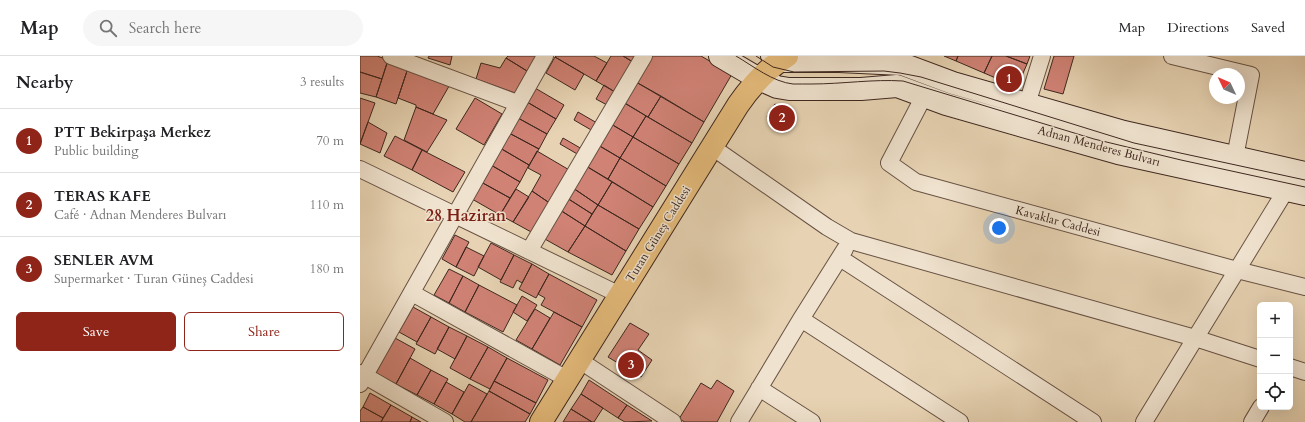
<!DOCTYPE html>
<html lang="en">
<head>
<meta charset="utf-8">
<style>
  body { margin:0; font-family:Cardo,serif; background:#f6f6f6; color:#202124 }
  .controls { position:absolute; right:12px; bottom:12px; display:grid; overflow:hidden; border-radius:6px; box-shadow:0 4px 16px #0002 }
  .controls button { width:36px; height:36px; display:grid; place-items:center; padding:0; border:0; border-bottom:1px solid #e0e0e0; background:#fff; color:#202124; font:20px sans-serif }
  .compass { position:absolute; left:849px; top:12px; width:36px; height:36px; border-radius:50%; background:#fff; box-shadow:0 4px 16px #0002; rotate:314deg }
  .you { position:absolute; left:639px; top:172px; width:14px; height:14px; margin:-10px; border:3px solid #fff; border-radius:50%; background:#1a73e8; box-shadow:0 0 0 6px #1a73e833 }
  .badge { display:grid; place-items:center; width:26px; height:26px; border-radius:50%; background:#8f2418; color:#fff; font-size:13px; font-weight:700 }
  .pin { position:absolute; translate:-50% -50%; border:2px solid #fff; box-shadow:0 1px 4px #0006 }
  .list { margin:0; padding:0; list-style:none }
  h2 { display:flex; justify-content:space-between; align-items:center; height:52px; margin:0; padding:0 16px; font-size:17px }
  h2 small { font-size:13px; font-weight:400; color:#757577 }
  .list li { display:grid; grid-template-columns:26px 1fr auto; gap:12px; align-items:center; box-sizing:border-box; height:64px; padding:0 16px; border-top:1px solid #e0e0e0 }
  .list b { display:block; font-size:15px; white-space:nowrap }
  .list p { margin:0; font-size:13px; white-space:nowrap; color:#757577 }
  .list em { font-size:13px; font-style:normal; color:#757577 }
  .actions { display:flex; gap:8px; padding:12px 16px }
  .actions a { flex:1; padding:9px 0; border:1px solid #8f2418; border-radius:6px; text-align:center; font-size:14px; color:#8f2418 }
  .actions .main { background:#8f2418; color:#fff }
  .icon { flex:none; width:22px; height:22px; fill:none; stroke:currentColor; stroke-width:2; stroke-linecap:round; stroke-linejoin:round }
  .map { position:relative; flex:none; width:945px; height:366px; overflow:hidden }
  header { display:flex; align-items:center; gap:24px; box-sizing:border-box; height:56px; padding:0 20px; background:#fff; border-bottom:1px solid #e0e0e0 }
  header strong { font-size:19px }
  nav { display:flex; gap:22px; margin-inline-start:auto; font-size:14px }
  .search { width:280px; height:36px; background:#f6f6f6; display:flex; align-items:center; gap:10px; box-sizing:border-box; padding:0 14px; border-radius:22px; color:#757577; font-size:15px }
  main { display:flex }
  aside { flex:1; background:#fff }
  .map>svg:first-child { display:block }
  .building { fill:#d08275; stroke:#3e271f }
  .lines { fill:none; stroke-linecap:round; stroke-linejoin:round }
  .minor-casing { stroke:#685244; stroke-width:18 }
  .secondary-casing { stroke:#3e271f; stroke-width:24 }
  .primary-casing { stroke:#3e271f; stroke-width:24 }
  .minor { stroke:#efe2ce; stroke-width:16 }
  .secondary { stroke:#efe2ce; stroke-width:22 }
  .primary { stroke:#e4ba7a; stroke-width:22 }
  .tram { stroke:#3e271f; stroke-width:1 }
  .labels { text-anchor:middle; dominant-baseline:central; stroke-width:3; stroke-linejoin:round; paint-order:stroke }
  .street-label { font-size:12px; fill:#3e271f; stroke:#efe2ce }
  .district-label { font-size:16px; font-weight:bold; fill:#7a1f14; stroke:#efe2ce }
</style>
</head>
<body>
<header>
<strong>Map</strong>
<div class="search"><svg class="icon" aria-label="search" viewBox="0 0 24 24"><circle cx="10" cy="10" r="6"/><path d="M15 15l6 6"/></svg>Search here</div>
<nav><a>Map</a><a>Directions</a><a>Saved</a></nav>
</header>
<main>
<aside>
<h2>Nearby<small>3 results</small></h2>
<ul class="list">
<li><span class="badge">1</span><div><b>PTT Bekirpaşa Merkez</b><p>Public building</p></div><em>70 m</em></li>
<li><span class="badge">2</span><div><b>TERAS KAFE</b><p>Café · Adnan Menderes Bulvarı</p></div><em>110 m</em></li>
<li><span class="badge">3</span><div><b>SENLER AVM</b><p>Supermarket · Turan Güneş Caddesi</p></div><em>180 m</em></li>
</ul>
<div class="actions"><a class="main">Save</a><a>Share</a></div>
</aside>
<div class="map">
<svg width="945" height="366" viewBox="0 0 945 366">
  <rect width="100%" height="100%" fill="#e7d3b3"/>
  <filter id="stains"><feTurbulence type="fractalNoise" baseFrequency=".005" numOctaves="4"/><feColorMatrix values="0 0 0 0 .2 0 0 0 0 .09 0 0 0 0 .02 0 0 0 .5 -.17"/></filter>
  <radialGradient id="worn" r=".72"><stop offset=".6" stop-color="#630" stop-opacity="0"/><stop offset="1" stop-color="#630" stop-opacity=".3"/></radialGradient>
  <path class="building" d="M0 0H17L28 4 22 23 0 16Z
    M69 0H92L90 9 68 2Z
    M148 0H176L167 15 146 2Z
    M196 0H234L247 7 236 25 195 1Z
    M251 0H263L273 6 255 36 236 25Z
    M263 0H276L273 6Z
    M291 0H341L372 18 344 66 276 26Z
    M584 0H598L596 5Z
    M598 0H632L624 17 596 5Z
    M632 0H646L667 8 657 31 624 17Z
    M646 0H670L667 8Z
    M694 0H714L703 38 684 33Z
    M195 1 224 18 215 34 186 17Z
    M146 2 167 15 155 37 116 23 121 7 140 12Z
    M28 4 49 9 36 48 16 41Z
    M49 9 92 25 73 58 56 51V49L38 42Z
    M0 16 22 23 16 41 0 37Z
    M276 26 301 40 288 61 263 46Z
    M244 29 255 36 247 49 236 43Z
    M175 32 204 49 196 63 167 46Z
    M301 40 344 66 332 87 288 61Z
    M0 42 15 47 0 88Z
    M115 42 142 58 124 89 96 73Z
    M167 46 196 63 187 78 158 62Z
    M263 46 286 60 273 81 251 68Z
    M415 48 432 59 427 74 407 61Z
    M56 51 87 64 67 96 44 84Z
    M218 56 237 67 233 75 214 64Z
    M286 60 332 87 319 108 273 81Z
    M158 62 187 78 179 93 149 77Z
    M8 66 27 77 20 97 0 88Z
    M251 68 273 81 260 102 238 89Z
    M149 77 179 93 169 109 140 92Z
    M35 80 62 94 52 114 24 100Z
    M273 81 319 108 306 130 260 102Z
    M203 82 222 93 219 99 200 88Z
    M238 89 260 102 248 123 226 110Z
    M140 92 169 109 160 126 131 109Z
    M62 94 105 116 93 136 52 114Z
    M177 95 211 115 191 148 172 135 181 119 168 112Z
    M260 102 306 130 293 151 248 123Z
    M131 109 160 126 150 142 121 126Z
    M226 110 252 126 238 149 213 132Z
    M121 126 150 142 140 159 112 143Z
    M252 126 293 151 279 173 238 149Z
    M213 132 238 149 232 158 207 142Z
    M156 133 169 141 153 166 140 159Z
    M172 135 191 148 173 177 153 166Z
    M207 142 232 158 225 170 200 154Z
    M238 149 279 173 266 195 225 170Z
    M200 154 225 170 208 196 183 182Z
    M225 170 266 195 252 219 208 196Z
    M95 179 109 186 96 211 82 203Z
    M131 187 154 199 141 224 118 211Z
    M106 191 124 200 114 220 96 211Z
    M154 199 172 208 162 227 157 224 153 232 140 226Z
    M172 208 189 218 176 242 159 233Z
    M89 213 103 220 89 247 74 239Z
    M189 218 237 244 222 271 181 249 185 242 178 238Z
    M103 220 119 229 105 256 89 247Z
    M119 229 157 249 143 276 105 256Z
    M162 240 177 249 167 265 153 256Z
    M53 251 71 261 57 286 39 276Z
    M175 253 190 262 172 293 156 284Z
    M194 256 222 271 200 309 172 293Z
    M71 261 89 271 75 298 56 288Z
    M270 267 289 278 278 294 292 304 281 321 248 301Z
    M89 271 107 280 95 303 77 293Z
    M107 280 128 291 110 323 90 312Z
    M35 282 55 293 36 328 16 317Z
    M128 291 147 302 130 333 110 323Z
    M50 302 71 314 57 339 36 328Z
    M147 302 188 324 176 347 134 325Z
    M71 314 88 323 74 348 57 339Z
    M229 324 267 349 258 362 221 338Z
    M357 324 374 335 357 366H325L319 363 341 327 351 333Z
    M134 325 176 347 170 358 129 335Z
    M86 326 104 336 92 358 74 348Z
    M109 328 127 338 111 366H105L92 358Z
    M129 335 170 358 165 366H111Z
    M10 337 31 349 23 362 3 351Z
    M221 338 243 352 234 366H232L211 353Z
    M31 349 52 361 50 366H21Z
    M267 349 292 365 265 366 258 362Z
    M3 351 23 362 21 366H0V355Z
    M211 353 232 366H203Z
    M52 361 61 366H50Z"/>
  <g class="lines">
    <defs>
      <path id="minor" d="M31 0 157 47
        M812 0 891 19 875 101
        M564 40 529 107 556 126 877 214 945 231
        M667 48 682 0
        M352 91 467 171 491 185 835 282 900 303
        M0 113 260 239
        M169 195 284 0
        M480 202 733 366
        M52 237 207 323
        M441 263 600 366
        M219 304 313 366
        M930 311 945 316
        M0 317 85 366
        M0 328 185 0
        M399 332 452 366
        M379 366 441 263 485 193
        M784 366 926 134
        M892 366 901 351"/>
      <path id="secondary" d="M360 0 399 23 417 31 429 33H501L537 30 586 48 758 97 945 138
        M412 0 419 5H479L542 8 593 27 764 76 945 117"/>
      <path id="primary" d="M181 366 378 49C391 30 408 12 427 0"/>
    </defs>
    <use href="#minor" class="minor-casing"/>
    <use href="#secondary" class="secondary-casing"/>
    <use href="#primary" class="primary-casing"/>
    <use href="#minor" class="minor"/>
    <use href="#secondary" class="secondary"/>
    <use href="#primary" class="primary"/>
    <path class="tram" d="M376 0C393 10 413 26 433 28 439 28 446 28 452 28 482 28 513 23 543 25L734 83 821 104 945 131
      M396 0 413 11 434 16 524 15 540 17 561 21 774 87 945 124"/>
  </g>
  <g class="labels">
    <g class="street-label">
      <text transform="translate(739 90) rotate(15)">Adnan Menderes Bulvarı</text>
      <text transform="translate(698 165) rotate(15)">Kavaklar Caddesi</text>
      <text transform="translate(298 178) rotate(-58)">Turan Güneş Caddesi</text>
    </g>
    <g class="district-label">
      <text x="106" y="160">28 Haziran</text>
    </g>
  </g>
  <rect width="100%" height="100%" filter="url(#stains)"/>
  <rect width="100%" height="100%" fill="url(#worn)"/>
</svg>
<div class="controls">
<button>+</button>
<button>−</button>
<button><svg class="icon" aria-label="locate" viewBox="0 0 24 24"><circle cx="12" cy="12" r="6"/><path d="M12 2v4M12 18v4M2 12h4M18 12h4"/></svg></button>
</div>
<svg class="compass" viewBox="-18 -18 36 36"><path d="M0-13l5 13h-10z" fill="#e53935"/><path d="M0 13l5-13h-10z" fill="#757577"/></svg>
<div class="you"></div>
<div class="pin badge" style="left:649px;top:23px">1</div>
<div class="pin badge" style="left:422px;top:62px">2</div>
<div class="pin badge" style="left:271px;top:309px">3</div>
</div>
</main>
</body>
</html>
